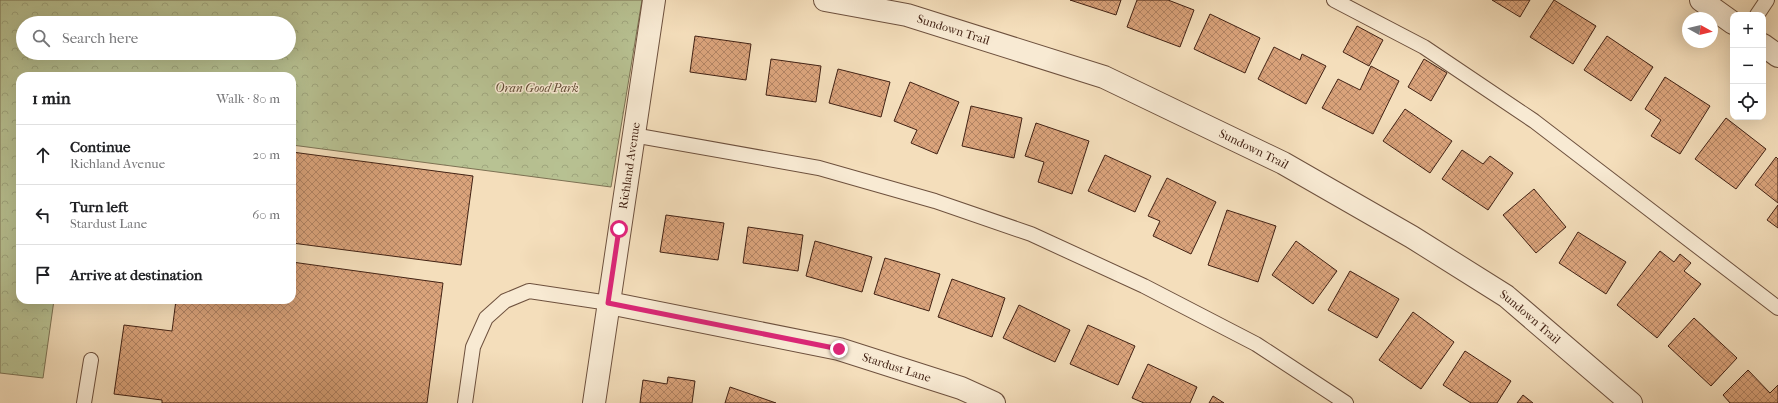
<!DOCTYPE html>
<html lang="en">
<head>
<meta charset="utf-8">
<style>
  body { margin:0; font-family:"IM FELL French Canon",serif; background:#f6f6f6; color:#202124 }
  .controls { position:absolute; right:12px; top:12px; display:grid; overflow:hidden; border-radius:8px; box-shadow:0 4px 16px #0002 }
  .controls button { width:36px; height:36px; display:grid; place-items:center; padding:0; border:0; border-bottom:1px solid #e0e0e0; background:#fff; color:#202124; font:20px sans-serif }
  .compass { position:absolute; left:1682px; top:12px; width:36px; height:36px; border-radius:50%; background:#fff; box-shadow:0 4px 16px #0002; rotate:98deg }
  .stop { position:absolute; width:12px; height:12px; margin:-9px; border:3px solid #db2777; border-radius:50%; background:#fff }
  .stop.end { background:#db2777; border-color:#fff; box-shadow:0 1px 4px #0008 }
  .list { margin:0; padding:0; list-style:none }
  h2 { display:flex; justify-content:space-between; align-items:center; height:52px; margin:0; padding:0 16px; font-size:17px }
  h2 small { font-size:13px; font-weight:400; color:#757577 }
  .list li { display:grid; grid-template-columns:26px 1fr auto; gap:12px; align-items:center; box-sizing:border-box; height:60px; padding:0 16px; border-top:1px solid #e0e0e0 }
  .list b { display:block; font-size:15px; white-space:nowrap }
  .list p { margin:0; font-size:13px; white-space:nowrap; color:#757577 }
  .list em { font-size:13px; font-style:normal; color:#757577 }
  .icon { flex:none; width:22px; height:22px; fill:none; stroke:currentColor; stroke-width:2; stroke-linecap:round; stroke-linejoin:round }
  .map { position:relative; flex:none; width:1778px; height:403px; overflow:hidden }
  .search { position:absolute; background:#fff; box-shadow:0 4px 16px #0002; left:16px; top:16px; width:280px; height:44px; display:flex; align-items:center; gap:10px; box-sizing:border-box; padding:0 14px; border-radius:22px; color:#757577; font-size:15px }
  .panel { position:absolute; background:#fff; box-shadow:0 4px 16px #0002; left:16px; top:72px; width:280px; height:232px; border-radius:12px }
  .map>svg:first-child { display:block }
  .park { fill:url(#park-crowns); stroke:#7d7254; fill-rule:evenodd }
  .building { fill:url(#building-cross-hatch); stroke:#422214 }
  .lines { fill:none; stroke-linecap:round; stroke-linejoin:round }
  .service-casing { stroke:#6e513e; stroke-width:16 }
  .minor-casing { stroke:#6e513e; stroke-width:24 }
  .tertiary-casing { stroke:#6e513e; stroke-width:24 }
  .service { stroke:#f8ead3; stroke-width:14 }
  .minor { stroke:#f8ead3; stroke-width:22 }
  .tertiary { stroke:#f8ead3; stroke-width:22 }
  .route { stroke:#db2777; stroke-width:5 }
  .labels { text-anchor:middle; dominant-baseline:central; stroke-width:3; stroke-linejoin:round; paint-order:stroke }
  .street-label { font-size:12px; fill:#422214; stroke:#f8ead3 }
  .park-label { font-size:12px; font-style:italic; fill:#604a34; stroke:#f8ead3 }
</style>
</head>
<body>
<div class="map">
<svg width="1778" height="403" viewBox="0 0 1778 403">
  <defs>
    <pattern id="park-crowns" width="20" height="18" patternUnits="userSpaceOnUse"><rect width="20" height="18" fill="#b8c293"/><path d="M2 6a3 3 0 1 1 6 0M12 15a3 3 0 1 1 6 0" fill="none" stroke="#9fa67e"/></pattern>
    <pattern id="building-cross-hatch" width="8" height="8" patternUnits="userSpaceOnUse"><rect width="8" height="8" fill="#daa37b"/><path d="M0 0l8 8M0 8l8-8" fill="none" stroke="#b28464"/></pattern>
  </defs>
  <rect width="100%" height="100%" fill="#f4debb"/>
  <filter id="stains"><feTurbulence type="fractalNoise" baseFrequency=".005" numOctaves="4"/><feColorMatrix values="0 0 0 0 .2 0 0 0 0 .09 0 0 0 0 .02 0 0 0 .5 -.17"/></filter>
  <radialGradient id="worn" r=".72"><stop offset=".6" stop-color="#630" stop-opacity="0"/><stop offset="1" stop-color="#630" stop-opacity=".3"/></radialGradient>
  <path class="park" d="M0 0H642L611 187 292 145V76H20V300H54L43 378 0 373ZM23 23H289V53H23Z"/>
  <path class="building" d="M1070 0H1121L1116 15Z
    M1137 0H1168L1194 10 1180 47 1127 27Z
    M1492 0H1530L1520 17Z
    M1554 0 1596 26 1573 64 1530 37Z
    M1210 14 1260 38 1245 73 1194 49Z
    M1357 26 1383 40 1369 66 1343 52Z
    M695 36 751 44 746 80 690 72Z
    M1607 36 1653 67 1631 101 1584 70Z
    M1274 47 1300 60 1302 54 1326 66 1306 104 1258 79Z
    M771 59 821 66 816 102 766 95Z
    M1424 59 1447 73 1431 101 1408 87Z
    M1371 66 1399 81 1373 134 1322 108 1338 79 1360 90Z
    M838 69 890 82 881 117 829 103Z
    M1665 77 1710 106 1680 154 1651 136 1661 120 1645 109Z
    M910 82 959 102 937 154 911 143 917 130 894 121Z
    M971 106 1022 118 1014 158 962 146Z
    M1405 109 1452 141 1430 173 1383 141Z
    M1726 118 1766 149 1736 189 1695 159Z
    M1036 123 1089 141 1072 194 1038 182 1044 162 1025 156Z
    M1462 150 1483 164 1490 156 1513 173 1488 210 1442 179Z
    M292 152 473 176 461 265 292 243Z
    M1105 155 1151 176 1135 212 1088 191Z
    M1776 157 1778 159V203L1755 185Z
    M1167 178 1216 202 1191 254 1153 236 1160 221 1148 216Z
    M1534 189 1566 227 1536 253 1503 215Z
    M1778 205V228L1767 220Z
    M1227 210 1276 226 1258 282 1208 265Z
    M666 215 724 223 718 260 660 252Z
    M748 227 803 235 798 271 743 263Z
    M1578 232 1626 262 1606 294 1559 263Z
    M815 241 872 257 862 292 806 276Z
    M1296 241 1337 271 1313 304 1272 275Z
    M1660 251 1674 262 1680 254 1691 263 1684 271 1701 284 1657 338 1617 305Z
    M885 258 940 274 929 311 874 294Z
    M292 262 443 283 427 403H162V400L114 394 124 325 172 331 176 300H292Z
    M1350 271 1399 299 1377 338 1328 310Z
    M952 279 1005 298 992 337 938 317Z
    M1019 305 1070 330 1055 362 1003 338Z
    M1413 312 1454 342 1421 389 1379 360Z
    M1694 318 1737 358 1711 386 1668 346Z
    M1088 325 1135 346 1118 385 1070 364Z
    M1465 351 1511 381 1497 403H1471L1443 385Z
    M1148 364 1197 387 1190 403H1144L1132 398Z
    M1748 370 1770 393 1778 385V403H1730L1723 395Z
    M668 377 695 381 692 403H640L643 380 667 384Z
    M730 387 776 403H725Z
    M1523 395 1533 403H1517Z
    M1213 396 1224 403H1209Z"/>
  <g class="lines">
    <defs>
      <path id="service" d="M1334 0 1424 47 1534 121 1778 308
        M1757 15 1767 0
        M633 135 819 168 935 201 1031 234 1144 286 1256 344 1346 403
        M84 403 91 360
        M465 403 473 347 486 318 505 301 529 291 609 303"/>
      <g id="minor">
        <path id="s1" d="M825 0 907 15 1104 77 1283 163 1412 237 1506 296 1631 403"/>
        <path id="s2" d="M609 303 839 349 961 388 994 403"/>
        <path id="s3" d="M594 403 654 0"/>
      </g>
      <path id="tertiary" d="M1701 0 1733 23
        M1763 45 1778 56"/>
    </defs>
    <use href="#service" class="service-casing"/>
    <use href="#minor" class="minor-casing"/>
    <use href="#tertiary" class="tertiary-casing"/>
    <use href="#service" class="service"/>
    <use href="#minor" class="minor"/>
    <use href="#tertiary" class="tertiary"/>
  </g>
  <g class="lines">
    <path class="route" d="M619 229 608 303 839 349"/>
  </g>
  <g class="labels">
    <g class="street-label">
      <text stroke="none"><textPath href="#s1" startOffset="132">Sundown Trail</textPath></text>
      <text stroke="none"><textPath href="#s1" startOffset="456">Sundown Trail</textPath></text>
      <text stroke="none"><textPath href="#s3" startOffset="240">Richland Avenue</textPath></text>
      <text stroke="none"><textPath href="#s1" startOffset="780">Sundown Trail</textPath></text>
      <text stroke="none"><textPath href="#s2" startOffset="295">Stardust Lane</textPath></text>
    </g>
    <g class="park-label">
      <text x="537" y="88">Oran Good Park</text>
    </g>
  </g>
  <rect width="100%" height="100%" filter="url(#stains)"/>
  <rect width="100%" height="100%" fill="url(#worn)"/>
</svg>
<div class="controls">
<button>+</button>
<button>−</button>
<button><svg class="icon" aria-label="locate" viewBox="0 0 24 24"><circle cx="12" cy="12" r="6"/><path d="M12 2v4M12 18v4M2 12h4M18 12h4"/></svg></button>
</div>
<svg class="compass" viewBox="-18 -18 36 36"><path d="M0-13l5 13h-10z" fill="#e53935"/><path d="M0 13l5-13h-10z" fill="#757577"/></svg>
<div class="stop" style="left:619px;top:229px"></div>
<div class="stop end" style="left:839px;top:349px"></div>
<div class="search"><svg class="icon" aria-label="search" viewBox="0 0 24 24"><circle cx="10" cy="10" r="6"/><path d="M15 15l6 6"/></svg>Search here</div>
<section class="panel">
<h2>1 min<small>Walk · 80 m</small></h2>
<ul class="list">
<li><svg class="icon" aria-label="ahead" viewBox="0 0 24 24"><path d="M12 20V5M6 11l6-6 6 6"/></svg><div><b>Continue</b><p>Richland Avenue</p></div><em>20 m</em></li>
<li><svg class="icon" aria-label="left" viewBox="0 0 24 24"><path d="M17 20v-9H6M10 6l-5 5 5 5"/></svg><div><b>Turn left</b><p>Stardust Lane</p></div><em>60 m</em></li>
<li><svg class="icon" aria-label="arrive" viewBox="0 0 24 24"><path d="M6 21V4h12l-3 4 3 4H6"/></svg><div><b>Arrive at destination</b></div></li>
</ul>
</section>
</div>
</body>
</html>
